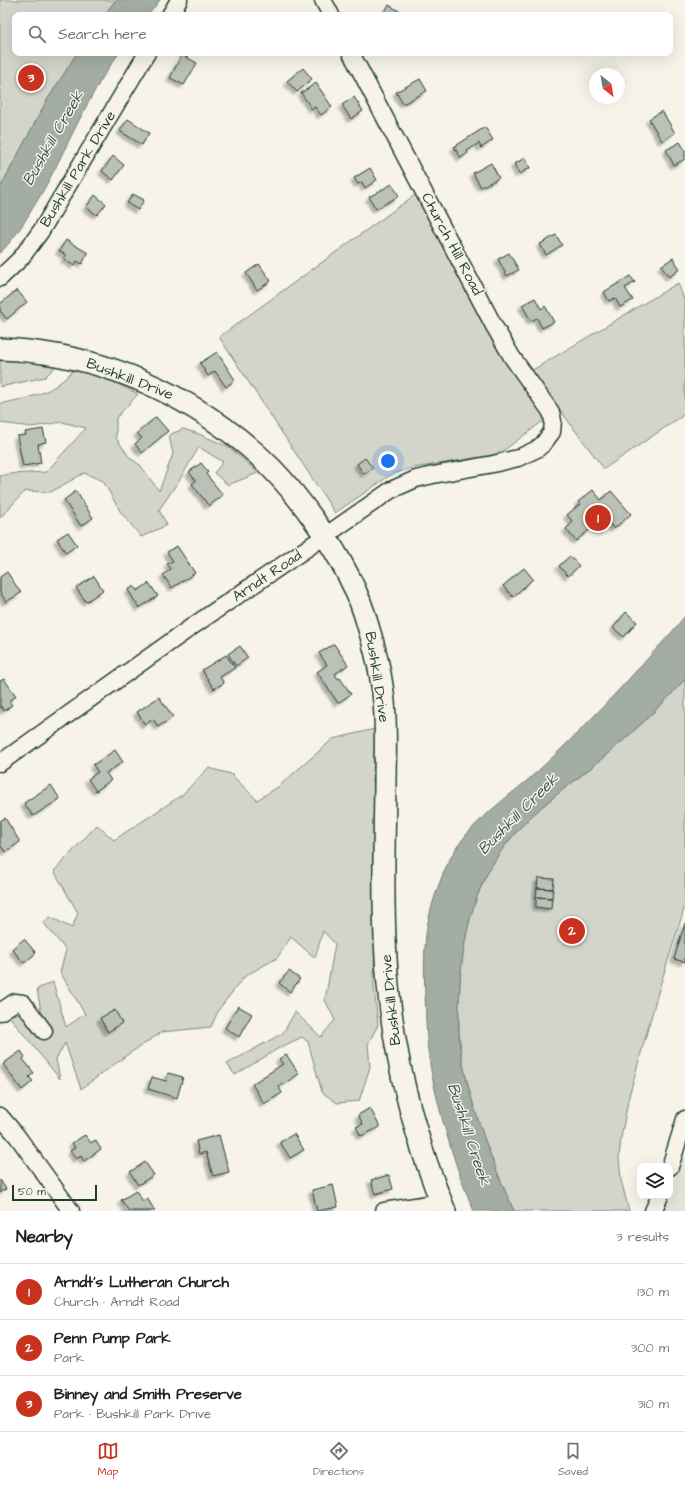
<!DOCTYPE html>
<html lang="en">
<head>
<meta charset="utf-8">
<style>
  body { margin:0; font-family:"Architects Daughter",sans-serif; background:#f6f6f6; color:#202124 }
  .controls { position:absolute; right:12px; bottom:12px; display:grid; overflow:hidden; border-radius:8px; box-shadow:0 4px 16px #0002 }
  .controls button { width:36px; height:36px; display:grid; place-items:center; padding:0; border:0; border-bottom:1px solid #e0e0e0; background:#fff; color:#202124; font:20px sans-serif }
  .compass { position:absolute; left:589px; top:68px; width:36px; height:36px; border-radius:50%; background:#fff; box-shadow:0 4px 16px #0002; rotate:149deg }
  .scale { position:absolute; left:12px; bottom:10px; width:85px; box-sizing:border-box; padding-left:4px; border:2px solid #1f3d34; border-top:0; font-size:11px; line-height:14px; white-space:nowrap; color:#1f3d34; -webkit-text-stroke:3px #f7f3e8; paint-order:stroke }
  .you { position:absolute; left:388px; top:461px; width:14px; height:14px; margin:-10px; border:3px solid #fff; border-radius:50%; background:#1a73e8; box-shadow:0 0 0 6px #1a73e833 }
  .badge { display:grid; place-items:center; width:26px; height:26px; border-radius:50%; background:#c8321e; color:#fff; font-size:13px; font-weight:700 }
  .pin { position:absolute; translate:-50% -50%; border:2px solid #fff; box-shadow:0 1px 4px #0006 }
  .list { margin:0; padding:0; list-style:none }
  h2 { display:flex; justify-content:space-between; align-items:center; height:52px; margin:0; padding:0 16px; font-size:17px }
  h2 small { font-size:13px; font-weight:400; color:#757577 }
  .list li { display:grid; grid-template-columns:26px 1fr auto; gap:12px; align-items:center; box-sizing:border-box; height:56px; padding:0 16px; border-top:1px solid #e0e0e0 }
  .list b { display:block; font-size:15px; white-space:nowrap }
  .list p { margin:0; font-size:13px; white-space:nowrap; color:#757577 }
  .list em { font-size:13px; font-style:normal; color:#757577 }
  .icon { flex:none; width:22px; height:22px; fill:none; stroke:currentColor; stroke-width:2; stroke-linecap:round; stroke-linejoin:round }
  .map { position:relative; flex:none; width:685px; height:1211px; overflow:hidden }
  .search { position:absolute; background:#fff; box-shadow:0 4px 16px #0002; left:12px; right:12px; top:12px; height:44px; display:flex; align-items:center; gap:10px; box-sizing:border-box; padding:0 14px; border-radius:8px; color:#757577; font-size:15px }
  .sheet { height:220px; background:#fff }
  nav { display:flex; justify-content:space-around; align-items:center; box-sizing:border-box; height:56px; border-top:1px solid #e0e0e0; background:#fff; font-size:11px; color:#757577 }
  nav a { display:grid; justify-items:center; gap:2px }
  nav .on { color:#c8321e }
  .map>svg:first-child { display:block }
  .built { fill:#e5e4d9 }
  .green { fill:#d3d5ca; stroke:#79897f }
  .water { fill:#a4ada3; stroke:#6f8077 }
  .building { fill:#bbc1b6; stroke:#1f3d34; filter:url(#shadow) }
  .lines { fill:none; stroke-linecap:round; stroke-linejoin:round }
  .minor-casing { stroke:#1f3d34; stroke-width:19 }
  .major-casing { stroke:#1f3d34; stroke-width:24 }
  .minor { stroke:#f7f3e8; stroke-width:16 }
  .major { stroke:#f7f3e8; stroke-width:21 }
  .labels { text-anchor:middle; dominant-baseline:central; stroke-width:3; stroke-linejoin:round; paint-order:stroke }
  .street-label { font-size:15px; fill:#1f3d34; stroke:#f7f3e8 }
  .water-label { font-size:16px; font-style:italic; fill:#405950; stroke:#f7f3e8 }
</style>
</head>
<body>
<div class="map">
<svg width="685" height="1211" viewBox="0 0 685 1211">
  <defs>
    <filter id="shadow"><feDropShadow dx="-3.5" dy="3.5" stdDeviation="1" flood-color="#0004"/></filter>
  </defs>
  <rect width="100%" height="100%" fill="#f7f3e8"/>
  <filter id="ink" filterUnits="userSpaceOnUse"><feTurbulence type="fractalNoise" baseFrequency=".025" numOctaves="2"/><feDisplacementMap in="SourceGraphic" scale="8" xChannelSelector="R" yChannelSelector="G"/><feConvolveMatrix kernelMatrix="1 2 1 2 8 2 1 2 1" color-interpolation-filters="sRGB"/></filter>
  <g filter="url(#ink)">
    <path class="built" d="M685 1150V1211H661L667 1196H670V1189L681 1165Z"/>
    <path class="green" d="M0 0H116L104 15H15V53H77L46 102 0 188Z
      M419 192 547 418 499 454 413 468 392 474 335 513 219 337Z
      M678 283 685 303V414L604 469 531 371Z
      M0 360 51 362 55 367 45 377 0 387Z
      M88 369 138 394 116 418V438L130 458 140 465 159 491 173 454 169 435 183 429 199 434 229 447 258 473 228 485 214 473 223 462 199 447 180 479 159 510 167 525 141 537 120 511 103 481 84 473 51 492 25 491 0 518V476L9 474 46 472 86 428 62 422 32 427 0 423V404C30 397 52 395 73 370Z
      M685 679V906L659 989 629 1096 621 1138 619 1157 621 1180 629 1211H514C494 1167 476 1122 465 1074 458 1044 458 1014 460 983 464 929 476 879 512 837 535 809 566 788 593 766 626 739 657 711 685 679Z
      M375 729 373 780 376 807 374 987 378 1025 368 1044 370 1067 359 1101 337 1103 322 1092 308 1042 302 1037 279 1048 235 1075 227 1064 283 1033 295 1012 321 1037 335 1020 325 1000 335 944 323 931 315 958 291 937 277 958 245 976 219 1009 211 1027 162 1032 127 1055 81 1089 65 1043 56 1059 60 1079 8 1015 41 1011 37 989 53 982 66 1027 85 1014 60 972 66 950 43 922 50 917 72 928 78 913 54 871 97 825 114 840 182 795 208 768 231 774 257 800 278 787 333 739Z"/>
    <path class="water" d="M116 0H160L148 15H104Z
      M77 53H119C83 101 63 161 31 211 22 226 13 240 0 253V188L46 102Z
      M685 616V679C657 711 626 739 593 766 566 788 535 809 512 837 476 879 464 929 460 983 459 1002 458 1021 459 1040 461 1059 466 1077 471 1096 482 1136 497 1173 514 1211H474C460 1179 450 1147 441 1114 437 1097 432 1080 430 1064 426 1041 426 1018 425 995 424 975 424 954 426 934 429 909 442 871 455 850 476 817 511 796 539 770 586 727 629 679 672 632Z"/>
    <path class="building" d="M389 5 404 14V15H382Z
      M182 55 197 63 184 85 170 78Z
      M303 68 312 79 297 92 287 81Z
      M420 79 427 91 403 104 396 92Z
      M316 83 332 107 321 115 315 107 312 109 301 93Z
      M354 97 363 111 351 119 342 105Z
      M662 111 675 133 662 141 649 119Z
      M128 119 149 133 142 145 120 131Z
      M485 127 493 140 481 148 479 143 467 151 468 153 461 158 454 147Z
      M680 142 685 150V159L674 165 666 150Z
      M113 156 124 165 113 180 102 171Z
      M525 158 530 168 519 174 514 164Z
      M491 163 499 178 481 187 473 173Z
      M370 168 377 180 365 188 362 182 358 184 354 178Z
      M392 184 399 196 376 209 369 197Z
      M133 194 144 200 138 210 127 203Z
      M95 195 106 204 97 215 86 207Z
      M556 235 562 245 546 255 540 244Z
      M66 240 88 253 82 264 77 261 74 266 64 259 66 255 59 251Z
      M509 253 519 270 507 276 498 259Z
      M673 258 680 269 669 277 661 266Z
      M259 264 271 281 257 290 246 273Z
      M630 276 635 282 625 288 633 300 620 307 615 298 609 301 604 292Z
      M17 290 27 302 7 319 0 311V304Z
      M535 298 541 309 545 306 554 322 542 328 537 318 531 321 522 305Z
      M217 352 235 380 226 387 215 371 208 376 200 363Z
      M156 417 168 431 142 453 135 444 142 438 137 433Z
      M43 429 46 442 38 444 41 463 23 466 17 436 26 435 25 432Z
      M365 458 373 468 364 474 357 464Z
      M201 463 208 472 206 474 223 495 209 506 192 484 196 481 189 472Z
      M593 490 601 500 611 491 631 514 614 529 610 524 601 532 595 525 576 541 566 529 573 522 567 515 580 504 578 502Z
      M76 491 93 518 81 526 64 500Z
      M68 532 77 545 66 553 57 539Z
      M177 546 195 573 172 588 163 575 171 569 167 564 173 561 167 552Z
      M570 556 579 566 568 576 559 566Z
      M524 568 533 579 513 597 503 586Z
      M7 572 21 593 6 602 0 592V577Z
      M94 576 103 590 86 602 76 588Z
      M149 583 158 596 139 608 128 590 134 586 137 591Z
      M626 612 637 622 624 637 613 628Z
      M334 644 348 665 335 674 338 679 340 678 351 694 338 703 317 672 327 665 319 653Z
      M240 646 248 658 236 666 228 654Z
      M226 655 235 668 220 677 224 683 214 689 202 670Z
      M4 679 16 696 9 701 12 705 4 711 2 707 0 708V681Z
      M159 697 173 717 158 727 153 719 145 725 137 712Z
      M115 750 123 762 106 773 111 780 96 791 88 779 98 772 93 765Z
      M51 785 60 799 33 816 24 803Z
      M5 818 20 842 5 852 0 844V821Z
      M538 878 554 879 553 889 537 888Z
      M537 888 553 889 552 898 536 897Z
      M536 897 552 898 551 909 536 907Z
      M685 923V962L674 959Z
      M24 939 36 953 24 963 12 949Z
      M289 971 300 979 290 992 279 983Z
      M238 1006 252 1014 239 1037 225 1028Z
      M115 1010 122 1023 108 1032 100 1018Z
      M21 1051 25 1057 23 1059 34 1073 29 1077 33 1081 22 1090 3 1064Z
      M286 1054 299 1074 279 1087 282 1093 264 1104 252 1084 283 1064 279 1059Z
      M168 1073 183 1077 177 1098 148 1089 152 1077 166 1081Z
      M370 1108 380 1127 361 1136 356 1127 363 1124 358 1115Z
      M294 1134 304 1150 290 1158 280 1142Z
      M85 1135 91 1143 95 1140 101 1149 84 1161 81 1156 76 1159 70 1151 75 1148 72 1143Z
      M219 1135 229 1172 213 1176 206 1152 199 1154 196 1141Z
      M145 1162 154 1175 138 1185 130 1172Z
      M389 1175 393 1189 375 1194 371 1180Z
      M0 1180 6 1189 0 1193Z
      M333 1185 338 1207 317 1211 312 1190Z
      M136 1191 143 1201 147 1198 155 1211H129L121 1200Z"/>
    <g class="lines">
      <defs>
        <path id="minor" d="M323 0 331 15
          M170 15 179 0
          M0 278 21 258 41 231 147 53
          M0 763 190 628 325 536 391 490 416 479 433 475 493 464 518 458 537 449 543 444 552 432 553 421 551 412 512 357 494 326 351 53
          M0 1012 15 1002 23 1003 44 1031
          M0 1116 17 1136 71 1211
          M670 1167 685 1119
          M384 1211 441 1202
          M653 1211 660 1196"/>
        <path id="major" d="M0 349C82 352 156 379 223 427 261 454 287 482 314 520 337 552 358 588 368 626 377 655 384 687 385 717 386 741 385 765 385 788 384 853 382 920 388 985 395 1062 415 1139 445 1211"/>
      </defs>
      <use href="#minor" class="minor-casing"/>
      <use href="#major" class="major-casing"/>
      <use href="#minor" class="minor"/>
      <use href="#major" class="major"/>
    </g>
  </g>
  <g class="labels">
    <g class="street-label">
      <text transform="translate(78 169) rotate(-59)">Bushkill Park Drive</text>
      <text transform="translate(452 244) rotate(62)">Church Hill Road</text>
      <text transform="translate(130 379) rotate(21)">Bushkill Drive</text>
      <text transform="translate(267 576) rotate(-34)">Arndt Road</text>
      <text transform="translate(377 677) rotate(81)">Bushkill Drive</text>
      <text transform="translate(391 1000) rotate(-96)">Bushkill Drive</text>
    </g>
    <g class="water-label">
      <text transform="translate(53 138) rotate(-60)">Bushkill Creek</text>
      <text transform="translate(518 814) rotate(-45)">Bushkill Creek</text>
      <text transform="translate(469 1134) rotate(72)">Bushkill Creek</text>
    </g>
  </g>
</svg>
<div class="controls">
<button><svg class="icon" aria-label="layers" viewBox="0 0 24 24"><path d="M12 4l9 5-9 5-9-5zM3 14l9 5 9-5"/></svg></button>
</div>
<svg class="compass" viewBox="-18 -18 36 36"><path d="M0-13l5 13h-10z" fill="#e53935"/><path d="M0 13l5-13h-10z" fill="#757577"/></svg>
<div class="scale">50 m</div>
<div class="you"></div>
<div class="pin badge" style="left:598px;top:518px">1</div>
<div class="pin badge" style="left:572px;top:931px">2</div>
<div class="pin badge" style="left:31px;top:78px">3</div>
<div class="search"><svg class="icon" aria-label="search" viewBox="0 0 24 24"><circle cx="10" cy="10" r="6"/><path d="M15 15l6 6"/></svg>Search here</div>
</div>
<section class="sheet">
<h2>Nearby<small>3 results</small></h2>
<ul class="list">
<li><span class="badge">1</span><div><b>Arndt's Lutheran Church</b><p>Church · Arndt Road</p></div><em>130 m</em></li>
<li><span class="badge">2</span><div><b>Penn Pump Park</b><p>Park</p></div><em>300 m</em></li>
<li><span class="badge">3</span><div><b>Binney and Smith Preserve</b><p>Park · Bushkill Park Drive</p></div><em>310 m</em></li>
</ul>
</section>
<nav>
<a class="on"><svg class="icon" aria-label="map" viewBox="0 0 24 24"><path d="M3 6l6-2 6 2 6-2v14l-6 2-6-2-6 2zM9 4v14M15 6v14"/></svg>Map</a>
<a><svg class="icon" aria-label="directions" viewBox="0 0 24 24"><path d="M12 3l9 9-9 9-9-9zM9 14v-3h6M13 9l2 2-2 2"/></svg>Directions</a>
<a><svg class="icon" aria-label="saved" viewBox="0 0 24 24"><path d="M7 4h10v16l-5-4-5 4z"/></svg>Saved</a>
</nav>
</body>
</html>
